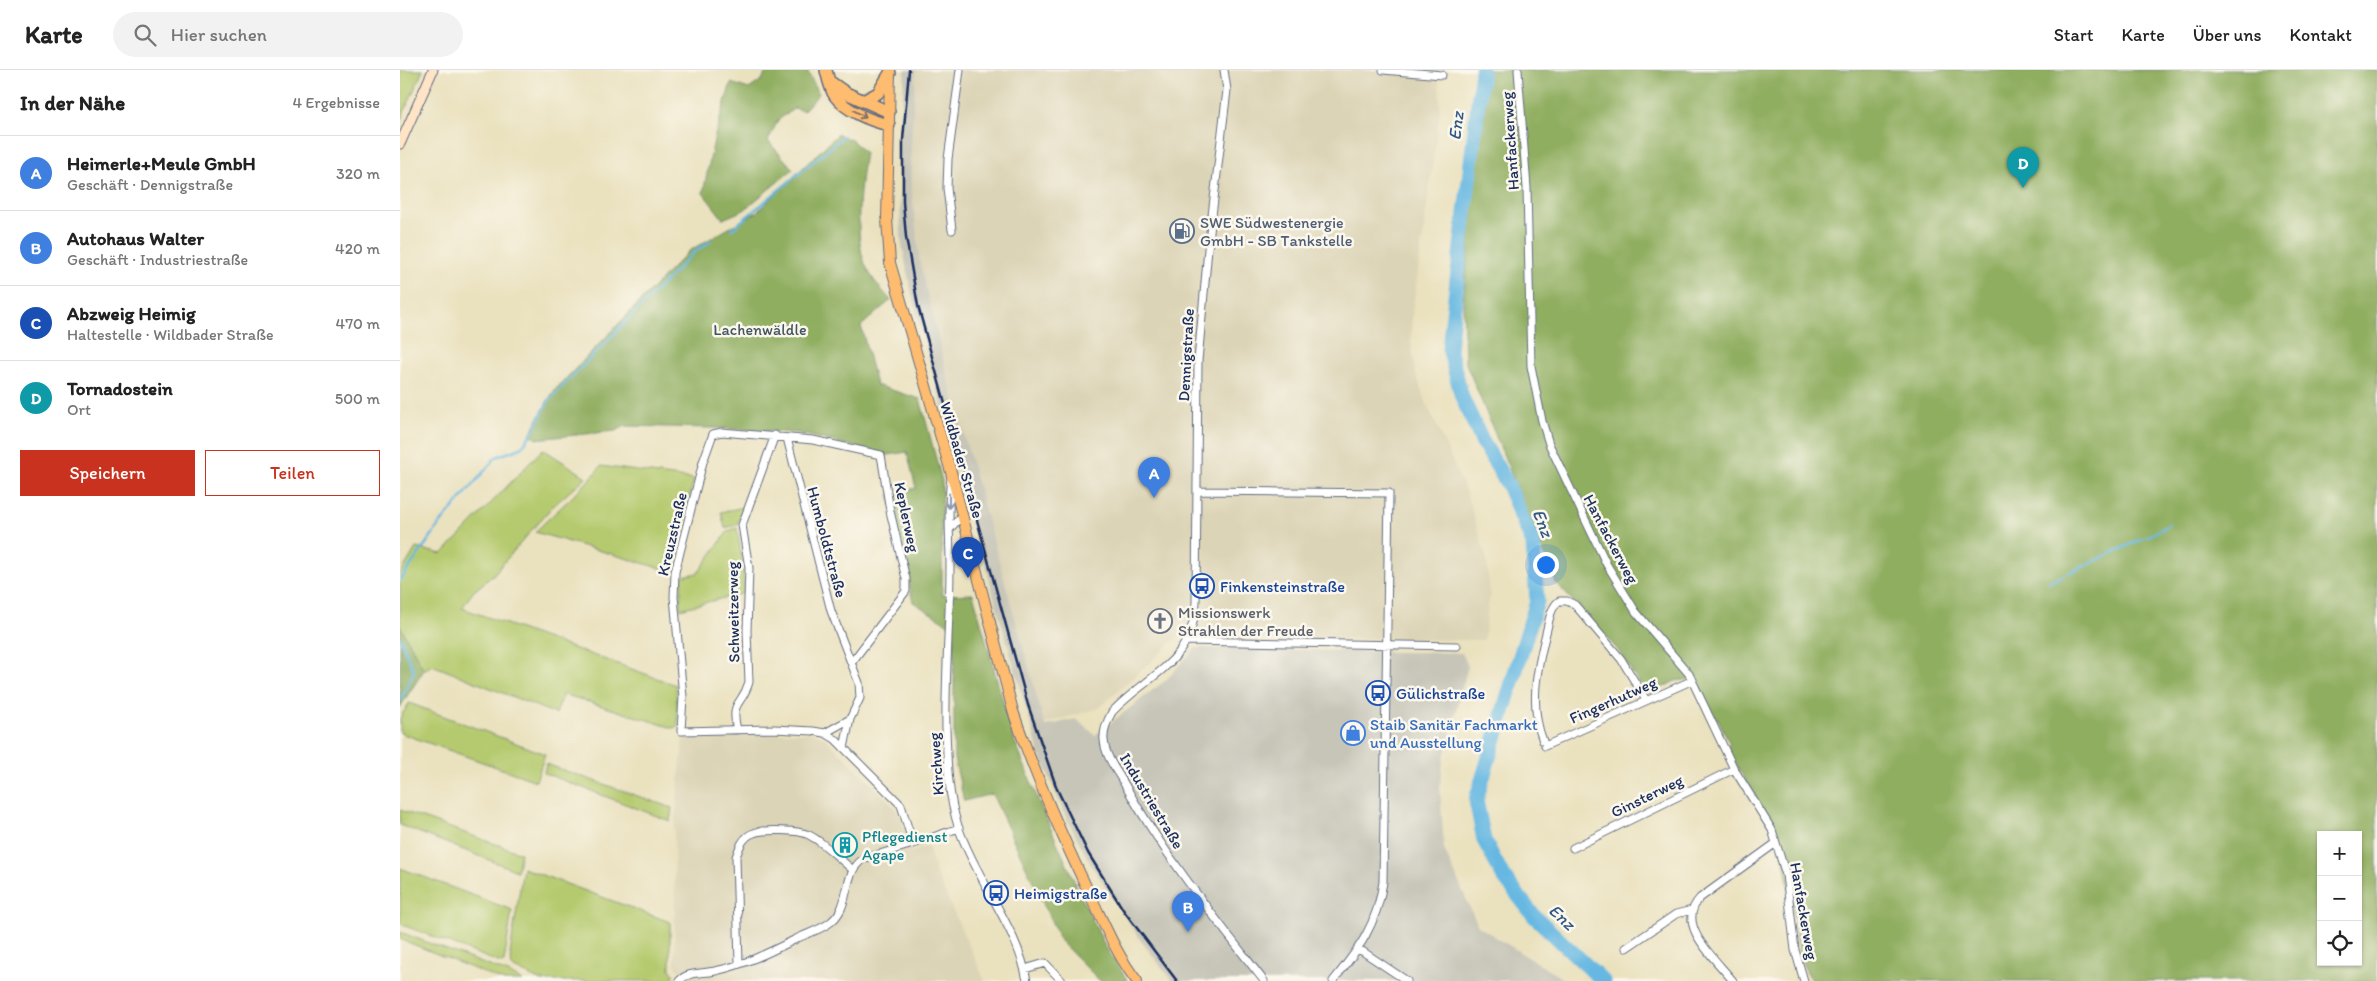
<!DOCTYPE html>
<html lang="de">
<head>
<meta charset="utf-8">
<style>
  body { margin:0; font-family:Itim,sans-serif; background:#f2f2f2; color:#222 }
  .controls { position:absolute; right:15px; bottom:15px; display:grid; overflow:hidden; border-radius:0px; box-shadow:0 1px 4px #0004 }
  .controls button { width:45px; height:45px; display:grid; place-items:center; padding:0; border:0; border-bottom:1px solid #e0e0e0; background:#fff; color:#222; font:25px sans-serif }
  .you { position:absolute; left:1145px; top:494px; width:18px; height:18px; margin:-12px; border:4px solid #fff; border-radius:50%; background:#1a73e8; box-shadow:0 0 0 8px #1a73e833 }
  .badge { display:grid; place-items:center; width:32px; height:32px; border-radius:50%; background:#c8321e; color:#fff; font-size:16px; font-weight:700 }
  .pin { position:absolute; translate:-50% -41px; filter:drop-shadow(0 1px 2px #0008) }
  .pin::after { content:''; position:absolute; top:26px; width:18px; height:15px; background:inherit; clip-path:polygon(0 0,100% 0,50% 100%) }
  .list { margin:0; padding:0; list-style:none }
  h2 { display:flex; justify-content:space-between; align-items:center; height:65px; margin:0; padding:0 20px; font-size:21px }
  h2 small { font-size:16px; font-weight:400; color:#767676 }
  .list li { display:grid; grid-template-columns:32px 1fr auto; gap:15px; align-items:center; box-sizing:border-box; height:75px; padding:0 20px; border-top:1px solid #e0e0e0 }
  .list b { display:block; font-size:19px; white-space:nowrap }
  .list p { margin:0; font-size:16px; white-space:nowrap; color:#767676 }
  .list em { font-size:16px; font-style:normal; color:#767676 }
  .actions { display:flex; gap:10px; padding:15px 20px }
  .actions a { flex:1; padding:11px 0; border:1px solid #c8321e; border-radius:0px; text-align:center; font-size:18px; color:#c8321e }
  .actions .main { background:#c8321e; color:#fff }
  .icon { flex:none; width:28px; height:28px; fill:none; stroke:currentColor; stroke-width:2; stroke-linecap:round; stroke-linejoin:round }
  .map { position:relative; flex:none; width:1977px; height:911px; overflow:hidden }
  header { display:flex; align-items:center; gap:30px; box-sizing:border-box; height:70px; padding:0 25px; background:#fff; border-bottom:1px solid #e0e0e0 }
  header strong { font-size:24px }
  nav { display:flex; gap:28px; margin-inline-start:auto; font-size:18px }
  .search { width:350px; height:45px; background:#f2f2f2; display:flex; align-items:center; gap:12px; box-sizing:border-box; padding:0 18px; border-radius:28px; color:#767676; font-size:19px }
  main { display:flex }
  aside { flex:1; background:#fff }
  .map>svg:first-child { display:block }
  .built { fill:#dcd4b6 }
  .industrial { fill:#c6c5b8 }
  .green { fill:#b5ca6e; stroke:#687c66 }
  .forest { fill:#90ae61; stroke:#566e60; fill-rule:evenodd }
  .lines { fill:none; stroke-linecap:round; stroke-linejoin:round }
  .stream { stroke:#66b8e2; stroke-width:2.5 }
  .river { stroke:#66b8e2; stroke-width:15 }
  .minor-casing { stroke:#636d80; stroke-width:9 }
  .secondary-casing { stroke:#636d80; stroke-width:11 }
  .primary-casing { stroke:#636d80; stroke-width:12 }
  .trunk-casing { stroke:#636d80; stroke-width:14 }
  .minor { stroke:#fff; stroke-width:7 }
  .secondary { stroke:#ffe4c6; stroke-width:9 }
  .primary { stroke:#febc70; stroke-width:10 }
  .trunk { stroke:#febc70; stroke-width:11 }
  .rail { stroke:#1b2f5e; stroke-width:2.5 }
  .oneway { stroke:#816e66 }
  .oneway2 { stroke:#8d97ae }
  .labels { text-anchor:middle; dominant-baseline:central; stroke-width:5; stroke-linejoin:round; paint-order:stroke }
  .street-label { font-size:16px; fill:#1b2f5e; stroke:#fbf7ec }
  .service-label { font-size:16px; fill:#4e5e75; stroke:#fbf7ec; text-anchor:start }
  .park-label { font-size:16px; fill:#425662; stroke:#fbf7ec }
  .transit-label { font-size:16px; fill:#164399; stroke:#fbf7ec; text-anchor:start }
  .worship-label { font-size:16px; fill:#5b616d; stroke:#fbf7ec; text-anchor:start }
  .shop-label { font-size:16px; fill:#366cbe; stroke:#fbf7ec; text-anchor:start }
  .culture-label { font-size:16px; fill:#0d838f; stroke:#fbf7ec; text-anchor:start }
  .water-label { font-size:18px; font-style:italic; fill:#325886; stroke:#fbf7ec }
</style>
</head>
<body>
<header>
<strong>Karte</strong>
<div class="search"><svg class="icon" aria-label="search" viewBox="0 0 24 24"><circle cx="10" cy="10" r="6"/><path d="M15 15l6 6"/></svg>Hier suchen</div>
<nav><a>Start</a><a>Karte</a><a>Über uns</a><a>Kontakt</a></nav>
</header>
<main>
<aside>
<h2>In der Nähe<small>4 Ergebnisse</small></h2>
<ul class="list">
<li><span class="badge" style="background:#3f7fe0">A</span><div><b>Heimerle+Meule GmbH</b><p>Geschäft · Dennigstraße</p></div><em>320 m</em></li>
<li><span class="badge" style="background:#3f7fe0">B</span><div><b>Autohaus Walter</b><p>Geschäft · Industriestraße</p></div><em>420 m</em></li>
<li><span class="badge" style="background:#1a4fb4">C</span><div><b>Abzweig Heimig</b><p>Haltestelle · Wildbader Straße</p></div><em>470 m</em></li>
<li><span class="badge" style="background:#0f9aa8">D</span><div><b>Tornadostein</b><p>Ort</p></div><em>500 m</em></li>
</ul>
<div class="actions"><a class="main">Speichern</a><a>Teilen</a></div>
</aside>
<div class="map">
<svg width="1977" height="911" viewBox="0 0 1977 911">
  <rect width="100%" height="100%" fill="#fbf7ec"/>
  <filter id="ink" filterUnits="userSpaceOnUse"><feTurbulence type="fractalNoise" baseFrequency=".02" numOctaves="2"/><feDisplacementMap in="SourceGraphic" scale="10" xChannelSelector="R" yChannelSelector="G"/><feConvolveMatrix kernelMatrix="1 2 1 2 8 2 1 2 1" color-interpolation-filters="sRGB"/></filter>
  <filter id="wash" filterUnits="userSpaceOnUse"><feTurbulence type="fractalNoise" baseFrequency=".0096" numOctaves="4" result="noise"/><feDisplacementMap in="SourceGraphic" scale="20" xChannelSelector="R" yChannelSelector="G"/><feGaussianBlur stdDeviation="1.12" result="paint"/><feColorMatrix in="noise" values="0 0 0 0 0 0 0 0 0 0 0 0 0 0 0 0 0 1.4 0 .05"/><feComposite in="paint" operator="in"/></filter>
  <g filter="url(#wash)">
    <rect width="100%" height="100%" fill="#eae1be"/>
    <path class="built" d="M516 0H1039L1040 40 1012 245 1011 271 1015 301 1024 327 1066 422 1086 486 1090 521 1084 570 778 567 699 638 644 654 545 297 520 192 512 122 511 78Z
      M412 663 424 667 496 739 501 748 511 782 528 776 536 803 585 911H284L275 894 274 761 283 670 287 664Z"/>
    <path class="industrial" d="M505 0H516L511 78 512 122 520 192 545 297 645 656 676 649 695 665 766 610 795 578 1062 583 1068 596 1043 691 1040 717 1044 779 1078 856 1166 911H773L741 871 691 795 664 743 639 682 598 541 520 256 509 211 501 169 499 73Z"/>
    <path class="green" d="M0 0H23L0 51Z
      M143 379 186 407 151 438 92 506 73 522 62 538 276 615 278 656 273 658 163 624 156 644 32 595 24 600 0 556V504L16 478 42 484Z
      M201 396 294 409 270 501 135 462C157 440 182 420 201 396Z
      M344 437 337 455 325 458 321 442Z
      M337 458 343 496 344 523 280 539 282 506 298 503 328 461Z
      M9 633 145 684 136 711 0 663V648Z
      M146 694 272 738 270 751 144 703Z
      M0 740 121 783 117 801 0 755Z
      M0 798 112 840 104 892 101 893 0 854Z
      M123 798 270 852V899L274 905 271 911H141L112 897 110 884Z
      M0 862 108 903 123 911H104L0 869Z"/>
    <path class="forest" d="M367 0H407L419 24 403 41 395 38 378 50 368 71 393 99 344 140 323 149 303 123 315 65 331 13 349 19 362 10Z
      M1085 0H1977V911H1411L1401 890 1381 773 1325 675 1330 674 1318 649H1312L1293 609 1275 611 1250 624 1237 610 1218 580 1156 513 1065 291 1063 233ZM1921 765H1958V892H1921Z
      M438 64 453 71 465 83C460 112 455 160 463 188 467 203 480 219 491 230L461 256 476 315 520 329 542 411V525L573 524 613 667 639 732 680 824 705 876 728 911H700L661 872 592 724 564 731 554 688V558L513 532 489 424 516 418 507 382 488 385 398 363 312 358 226 356 215 361 136 369 130 364 148 330 155 320 281 189 289 181 357 142Z
      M0 556 24 600 0 637Z"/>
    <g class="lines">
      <path class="stream" d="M332 159 444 66
        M1747 467 1769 455
        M1669 503 1742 469
        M0 511 39 455 96 387 121 378 132 363 149 330 293 183 311 171
        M1649 512 1663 506
        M0 568 14 602 0 631"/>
      <path class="river" d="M1082 0 1049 278 1062 327 1081 369 1108 415 1133 474 1137 531 1076 730 1084 770 1103 806 1134 846 1203 911"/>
    </g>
  </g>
  <g filter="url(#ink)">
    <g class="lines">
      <defs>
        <path id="minor" d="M824 0 827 20 808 179 798 291 796 532C792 595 750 602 712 642 707 651 703 660 704 670 705 686 717 701 725 715 764 785 815 848 864 911
          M983 0 1042 5
          M1118 0 1127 118 1131 296 1142 351 1149 374 1207 495 1236 542 1289 604 1334 699 1372 760 1386 805 1395 880 1404 911
          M552 160 547 118 548 89 560 0
          M387 368 431 541 459 613 460 628 450 649 444 678
          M551 408C547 437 550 466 550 495 550 550 545 603 546 658 547 692 548 727 559 759 576 809 619 860 627 911
          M797 421 989 423 983 812C977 855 959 879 933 911
          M550 459 557 451 563 448
          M788 571 1057 576
          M452 592 506 521V509L490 441 481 385 413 370 322 362 313 364 303 392 275 502 274 527 283 627 281 661 374 659 413 661 425 663 435 669 501 735 513 774 559 758
          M337 660C330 629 342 637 349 612L347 561 349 498 342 455 375 365
          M425 663 450 649
          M1143 671C1129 635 1137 599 1146 563 1149 552 1150 538 1159 531H1167L1175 535 1221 589 1246 630
          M1145 676 1293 610
          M1173 778 1334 699
          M1226 878 1276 844 1292 840
          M959 879 1007 911
          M339 894 336 787C339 778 343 766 354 763 365 759 399 760 409 765 425 773 438 788 452 799
          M625 899 645 893 662 911
          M279 911C288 901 302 904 315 901 345 895 372 881 400 867 409 863 419 860 428 854 453 838 440 806 463 789L513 774
          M1333 911C1316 889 1274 855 1300 828L1376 773"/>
        <path id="secondary" d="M0 74 33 0"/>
        <path id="primary" d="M490 1 487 149 490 193 551 402 613 641C635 706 663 769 693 831 706 858 718 887 737 911"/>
        <path id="trunk" d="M426 0C428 8 430 19 435 26 446 41 471 51 489 55
          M429 11 446 23 489 42
          M463 31 478 23 490 3"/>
      </defs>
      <use href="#minor" class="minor-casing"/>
      <use href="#secondary" class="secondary-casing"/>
      <use href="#primary" class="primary-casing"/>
      <use href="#trunk" class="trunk-casing"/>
      <use href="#minor" class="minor"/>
      <use href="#secondary" class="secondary"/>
      <use href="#primary" class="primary"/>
      <use href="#trunk" class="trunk"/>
      <path class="rail" d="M509 0 503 70V132L506 167 518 236 628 635 657 719 688 783 724 841 777 911"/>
    </g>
    <defs><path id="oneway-shaft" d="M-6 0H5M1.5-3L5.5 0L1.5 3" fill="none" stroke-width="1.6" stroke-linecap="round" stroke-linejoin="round" transform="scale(1.25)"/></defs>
    <use class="oneway" href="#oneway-shaft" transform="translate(460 44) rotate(30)"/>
    <use class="oneway2" href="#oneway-shaft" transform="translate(549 431) rotate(91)"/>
  </g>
  <defs>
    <symbol id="fuel-ring" viewBox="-11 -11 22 22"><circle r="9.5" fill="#fbf7ec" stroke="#5c6f8a" stroke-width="1.5"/><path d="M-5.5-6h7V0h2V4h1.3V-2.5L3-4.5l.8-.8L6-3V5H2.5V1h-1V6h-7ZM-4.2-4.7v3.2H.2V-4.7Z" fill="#5c6f8a"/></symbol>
    <symbol id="bus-ring" viewBox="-11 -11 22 22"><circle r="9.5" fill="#fbf7ec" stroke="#1a4fb4" stroke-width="1.5"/><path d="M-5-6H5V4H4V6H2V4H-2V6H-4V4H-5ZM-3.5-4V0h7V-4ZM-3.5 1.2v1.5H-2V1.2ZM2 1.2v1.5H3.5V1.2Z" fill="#1a4fb4"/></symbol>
    <symbol id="church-ring" viewBox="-11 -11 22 22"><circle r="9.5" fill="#fbf7ec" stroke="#6b7280" stroke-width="1.5"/><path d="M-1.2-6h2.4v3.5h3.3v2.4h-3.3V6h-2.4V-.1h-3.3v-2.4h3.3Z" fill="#6b7280"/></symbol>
    <symbol id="shop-ring" viewBox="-11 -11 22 22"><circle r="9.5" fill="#fbf7ec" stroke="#3f7fe0" stroke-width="1.5"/><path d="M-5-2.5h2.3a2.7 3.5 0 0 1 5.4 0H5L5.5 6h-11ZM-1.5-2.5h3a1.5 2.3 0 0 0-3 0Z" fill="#3f7fe0"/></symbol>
    <symbol id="building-ring" viewBox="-11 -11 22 22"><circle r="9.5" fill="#fbf7ec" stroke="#0f9aa8" stroke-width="1.5"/><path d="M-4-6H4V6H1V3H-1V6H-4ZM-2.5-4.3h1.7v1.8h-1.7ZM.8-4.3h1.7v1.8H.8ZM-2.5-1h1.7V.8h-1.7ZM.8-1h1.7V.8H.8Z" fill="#0f9aa8"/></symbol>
  </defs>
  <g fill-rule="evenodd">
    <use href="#fuel-ring" x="768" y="147" width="28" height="28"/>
    <use href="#bus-ring" x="788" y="502" width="28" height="28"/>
    <use href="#church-ring" x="746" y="537" width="28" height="28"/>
    <use href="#bus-ring" x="964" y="609" width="28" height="28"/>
    <use href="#shop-ring" x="939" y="649" width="28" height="28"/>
    <use href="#building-ring" x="431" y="761" width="28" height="28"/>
    <use href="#bus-ring" x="582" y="809" width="28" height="28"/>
  </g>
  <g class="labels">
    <g class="street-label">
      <text transform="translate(1110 71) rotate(-94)">Hanfackerweg</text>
      <text transform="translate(786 285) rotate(-87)">Dennigstraße</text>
      <text transform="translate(562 390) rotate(74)">Wildbader Straße</text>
      <text transform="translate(507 447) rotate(78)">Keplerweg</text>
      <text transform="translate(272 464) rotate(-77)">Kreuzstraße</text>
      <text transform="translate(1211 469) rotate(62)">Hanfackerweg</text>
      <text transform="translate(427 472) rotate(75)">Humboldtstraße</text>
      <text transform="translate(333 542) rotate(-91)">Schweitzerweg</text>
      <text transform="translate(1213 630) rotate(-24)">Fingerhutweg</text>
      <text transform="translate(536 694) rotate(-94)">Kirchweg</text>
      <text transform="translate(1247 726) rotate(-26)">Ginsterweg</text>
      <text transform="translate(752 731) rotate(59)">Industriestraße</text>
      <text transform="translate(1404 841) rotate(80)">Hanfackerweg</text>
    </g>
    <g class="service-label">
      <text x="800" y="152">SWE Südwestenergie<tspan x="800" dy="18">GmbH - SB Tankstelle</tspan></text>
    </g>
    <g class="park-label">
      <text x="360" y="259">Lachenwäldle</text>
    </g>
    <g class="transit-label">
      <text x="820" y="516">Finkensteinstraße</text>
      <text x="996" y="623">Gülichstraße</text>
      <text x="614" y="823">Heimigstraße</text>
    </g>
    <g class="worship-label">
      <text x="778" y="542">Missionswerk<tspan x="778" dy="18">Strahlen der Freude</tspan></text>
    </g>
    <g class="shop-label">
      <text x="970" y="654">Staib Sanitär Fachmarkt<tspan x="970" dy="18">und Ausstellung</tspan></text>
    </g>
    <g class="culture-label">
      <text x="462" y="766">Pflegedienst<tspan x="462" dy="18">Agape</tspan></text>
    </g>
    <g class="water-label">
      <text transform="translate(1056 56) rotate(-83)">Enz</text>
      <text transform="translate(1143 453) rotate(69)">Enz</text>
      <text transform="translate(1162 847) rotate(43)">Enz</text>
    </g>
  </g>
</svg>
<div class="controls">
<button>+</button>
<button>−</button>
<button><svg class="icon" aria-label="locate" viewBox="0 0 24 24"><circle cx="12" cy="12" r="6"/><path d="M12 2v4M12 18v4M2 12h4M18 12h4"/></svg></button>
</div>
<div class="you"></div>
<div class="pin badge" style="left:754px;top:428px;background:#3f7fe0">A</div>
<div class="pin badge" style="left:788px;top:862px;background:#3f7fe0">B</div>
<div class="pin badge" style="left:568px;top:508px;background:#1a4fb4">C</div>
<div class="pin badge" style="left:1623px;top:118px;background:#0f9aa8">D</div>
</div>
</main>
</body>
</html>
